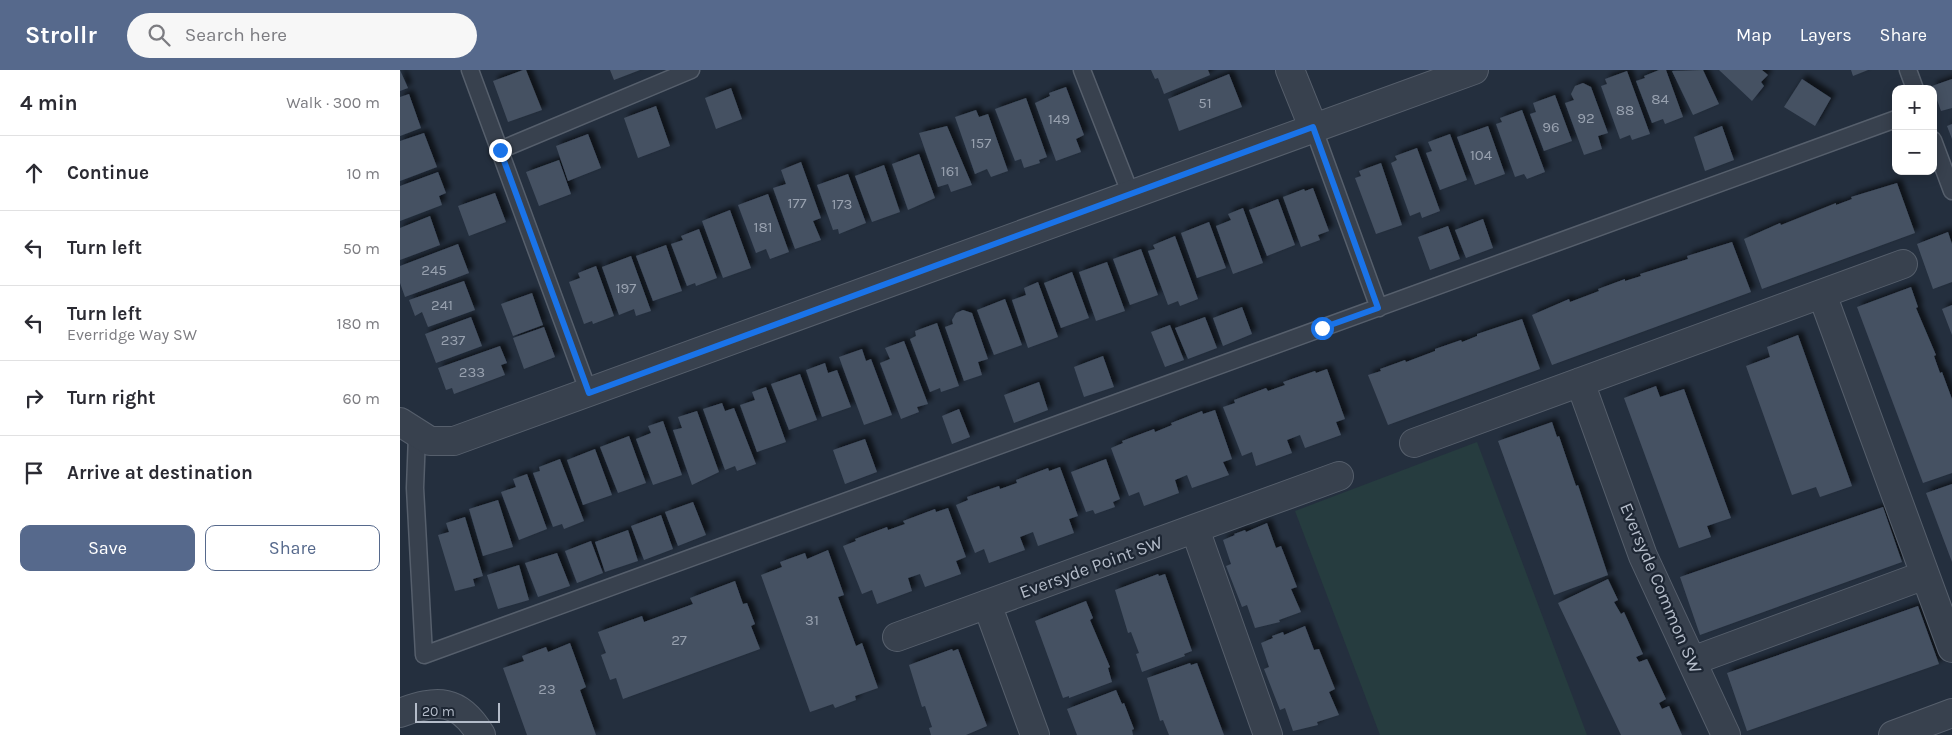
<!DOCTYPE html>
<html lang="en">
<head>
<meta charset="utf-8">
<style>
  body { margin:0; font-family:Karla,sans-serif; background:#f7f7f7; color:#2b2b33 }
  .controls { position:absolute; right:15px; top:15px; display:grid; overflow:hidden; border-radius:10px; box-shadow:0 2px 12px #0003 }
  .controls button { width:45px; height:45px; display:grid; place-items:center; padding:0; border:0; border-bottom:1px solid #e1e1e2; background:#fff; color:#2b2b33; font:25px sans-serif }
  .scale { position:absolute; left:15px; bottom:12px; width:85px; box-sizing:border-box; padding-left:5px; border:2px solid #b4bcc9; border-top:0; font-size:14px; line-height:18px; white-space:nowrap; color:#b4bcc9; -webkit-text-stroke:4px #1d2633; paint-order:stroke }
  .stop { position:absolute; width:15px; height:15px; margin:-11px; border:4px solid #1a73e8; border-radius:50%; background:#fff }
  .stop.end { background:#1a73e8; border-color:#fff; box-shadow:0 1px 5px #0008 }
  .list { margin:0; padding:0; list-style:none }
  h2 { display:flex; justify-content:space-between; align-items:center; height:65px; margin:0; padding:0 20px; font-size:21px }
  h2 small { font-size:16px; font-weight:400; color:#7c7c81 }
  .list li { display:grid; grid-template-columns:32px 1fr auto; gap:15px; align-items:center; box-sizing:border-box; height:75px; padding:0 20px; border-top:1px solid #e1e1e2 }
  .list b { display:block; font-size:19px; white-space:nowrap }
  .list p { margin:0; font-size:16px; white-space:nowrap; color:#7c7c81 }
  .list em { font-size:16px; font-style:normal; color:#7c7c81 }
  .actions { display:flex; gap:10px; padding:15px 20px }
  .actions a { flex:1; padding:11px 0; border:1px solid #56698c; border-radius:10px; text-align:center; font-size:18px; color:#56698c }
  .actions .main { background:#56698c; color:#fff }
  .icon { flex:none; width:28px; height:28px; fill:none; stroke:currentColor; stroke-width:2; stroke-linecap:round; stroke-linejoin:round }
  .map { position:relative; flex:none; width:1552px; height:665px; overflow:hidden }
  header { display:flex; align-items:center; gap:30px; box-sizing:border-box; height:70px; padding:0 25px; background:#56698c; color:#fff }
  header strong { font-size:24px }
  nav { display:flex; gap:28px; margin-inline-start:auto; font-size:18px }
  .search { width:350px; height:45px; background:#f7f7f7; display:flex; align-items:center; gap:12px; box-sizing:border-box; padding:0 18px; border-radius:28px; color:#7c7c81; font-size:19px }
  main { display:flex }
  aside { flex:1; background:#fff }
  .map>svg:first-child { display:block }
  .green { fill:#263c3f }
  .building { fill:#455162; filter:url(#shadow) }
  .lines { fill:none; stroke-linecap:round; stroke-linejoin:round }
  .lane-casing { stroke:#565f6c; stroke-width:19 }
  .street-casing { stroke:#565f6c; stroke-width:30 }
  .lane { stroke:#38414e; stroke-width:16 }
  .street { stroke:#38414e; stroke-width:28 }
  .route { stroke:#1a73e8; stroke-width:6 }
  .labels { text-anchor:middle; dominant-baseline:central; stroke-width:4.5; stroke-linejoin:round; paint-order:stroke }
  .number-label { font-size:15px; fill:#98a1af }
  .street-label { font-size:18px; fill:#b4bcc9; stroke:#1d2633 }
</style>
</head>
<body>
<header>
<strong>Strollr</strong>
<div class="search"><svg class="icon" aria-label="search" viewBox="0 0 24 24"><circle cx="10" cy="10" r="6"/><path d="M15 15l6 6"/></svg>Search here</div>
<nav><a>Map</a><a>Layers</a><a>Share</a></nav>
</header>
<main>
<aside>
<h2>4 min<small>Walk · 300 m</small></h2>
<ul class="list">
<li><svg class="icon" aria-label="ahead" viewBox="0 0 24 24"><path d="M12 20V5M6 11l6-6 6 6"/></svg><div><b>Continue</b></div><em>10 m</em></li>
<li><svg class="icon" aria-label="left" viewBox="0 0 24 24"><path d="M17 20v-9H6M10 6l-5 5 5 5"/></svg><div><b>Turn left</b></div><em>50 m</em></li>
<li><svg class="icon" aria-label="left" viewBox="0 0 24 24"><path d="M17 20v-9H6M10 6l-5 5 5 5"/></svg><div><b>Turn left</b><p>Everridge Way SW</p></div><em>180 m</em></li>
<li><svg class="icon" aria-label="right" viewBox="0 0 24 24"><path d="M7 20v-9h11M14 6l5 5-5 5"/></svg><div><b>Turn right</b></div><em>60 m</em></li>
<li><svg class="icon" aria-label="arrive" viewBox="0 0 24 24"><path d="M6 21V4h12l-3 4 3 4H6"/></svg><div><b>Arrive at destination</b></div></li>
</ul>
<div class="actions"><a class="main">Save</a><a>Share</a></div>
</aside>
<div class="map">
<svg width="1552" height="665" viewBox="0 0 1552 665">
  <defs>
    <filter id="shadow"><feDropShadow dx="4.5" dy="-4.5" stdDeviation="2.5" flood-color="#0009"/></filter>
  </defs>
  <rect width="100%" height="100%" fill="#242f3e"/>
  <path class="green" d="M1077 372 1187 665H980L895 441Z"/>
  <path class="building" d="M0 0 8 18 0 21Z
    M123 0H126L142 40 108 52 93 11Z
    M210 0H240L214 10Z
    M751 0H808L810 5 764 24 758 8 755 9Z
    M1259 0H1266L1283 47 1265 54 1263 49 1252 53 1236 11 1245 8 1244 6Z
    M1303 0 1319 34 1293 45 1272 1Z
    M1319 0H1362L1368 5 1361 12 1364 16 1352 31Z
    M1451 0H1468L1453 6Z
    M1227 1 1250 64 1232 70 1230 65 1220 69 1201 16 1207 14 1205 9Z
    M829 4 842 37 779 61 768 29Z
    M1402 9 1431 28 1415 56 1384 37Z
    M1552 9V38L1541 41 1532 16Z
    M1183 13 1191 17 1208 63 1198 66 1202 79 1184 85 1165 33 1174 30 1171 24 1175 16Z
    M666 17 684 65 676 69 681 82 656 91 635 33 650 26 649 23Z
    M331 18 342 49 316 59 305 28Z
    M9 24 21 58 0 66V27Z
    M1155 25 1172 71 1144 81 1130 44 1136 42 1133 33Z
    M626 28 647 87 639 90 640 93 624 98 621 89 615 91 595 39Z
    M256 36 270 76 238 88 224 48Z
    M576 40 579 47 588 44 608 101 591 107 587 99 575 104 555 47Z
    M1122 40 1145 102 1127 109 1124 104 1115 107 1096 54 1102 52 1100 48Z
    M1552 54V69L1547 56Z
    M547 56 572 115 551 122 548 114 538 117 519 63Z
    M1088 56 1105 104 1075 115 1057 67Z
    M1322 56 1334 90 1305 101 1294 67Z
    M24 63 37 97 0 111V71Z
    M188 64 201 98 168 111 156 76Z
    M1050 64 1067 110 1040 120 1026 83 1032 81 1028 72Z
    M1017 78 1040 141 1022 148 1020 142 1010 146 991 93 997 90 995 86Z
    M519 84 535 128 508 140 492 94Z
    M159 90 171 124 139 136 126 102Z
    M401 92 421 148 413 151 421 170 395 179 373 118 386 114 381 100Z
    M981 93 1002 155 976 164 955 108 961 106 959 101Z
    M484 95 500 142 472 152 455 106Z
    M38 102 46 123 39 126 42 135 0 151V116Z
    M448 104 466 153 439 164 438 159 433 160 417 115Z
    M1497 113 1515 163 1362 219 1344 169 1380 153 1381 155 1436 133V135L1452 129 1451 127Z
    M913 118 929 161 918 165 920 170 901 177 883 127 904 119 905 121Z
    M95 123 106 152 69 166 58 136Z
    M368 124 389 182 370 189 366 179 356 183 338 135Z
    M878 129 895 175 867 186 849 140Z
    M843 138 863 193 833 204 816 156 831 150 828 144Z
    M330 140 351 198 323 208 302 151Z
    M30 146 40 175 0 190V158Z
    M1083 149 1093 178 1066 188 1055 160Z
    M809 152 826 198 797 208 781 163Z
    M1048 156 1060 189 1030 200 1018 167Z
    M299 159 317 208 296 216 295 213 287 216 271 174 283 170 281 166Z
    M1548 162 1552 174V212L1533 219 1517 174Z
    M775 166 798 229 780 236 778 231 768 235 748 181 755 179 753 175Z
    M1332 172 1351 222 1152 295 1132 245 1169 229 1170 232 1199 221 1198 219 1225 209V211L1241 206 1240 204 1288 189 1287 186Z
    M58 174 69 203 5 227 0 213V196Z
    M266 175 282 221 253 231 236 186Z
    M741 179 758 225 730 235 713 189Z
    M231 186 251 241 236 246 234 239 219 245 202 197Z
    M707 192 725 241 696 251 679 202Z
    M196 196 214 246 193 254 192 251 184 254 169 212 180 208 178 203Z
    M672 202 689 248 661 258 644 213Z
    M64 211 75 240 28 257 22 242 15 246 9 230Z
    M638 212 658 267 628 278 612 230 626 225 624 218Z
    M1511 217 1518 237 1516 238 1536 285 1534 286 1540 303 1542 302 1552 329V403L1523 413 1457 237Z
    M132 223 143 255 113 266 101 234Z
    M605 229 622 275 594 285 577 240Z
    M1552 235V265L1542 239Z
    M842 237 852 264 823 276 813 248Z
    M563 240 572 243 588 289 578 292 582 305 564 311 545 257 553 254 552 250 556 243Z
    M71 247 82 276 36 293 25 264Z
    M805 247 817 278 788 289 775 258Z
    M1122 249 1140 299 988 355 968 305 981 301 980 299 1005 290 1006 292 1035 281V279L1061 270 1062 272 1077 266V264Z
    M537 253 559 316 541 322 540 318 530 322 510 269 516 266 515 261Z
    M770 255 784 290 765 297 751 262Z
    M144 257 155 287 124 299 113 268Z
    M1398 265 1452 416 1420 427 1416 417 1392 425 1346 296 1370 287 1367 277Z
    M504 271 528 334 517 337 519 342 501 349 480 293 490 289 485 278Z
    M100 276 107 293 101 295 105 305 54 324 52 318 46 320 38 298Z
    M462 279 466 291 471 289 492 345 464 355 439 287Z
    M703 286 714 317 684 327 674 297Z
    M425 293 428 303 437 300 451 337 422 347 406 300Z
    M927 299 945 349 936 352 941 365 905 378 900 365 887 370 892 383 856 396 852 382 842 386 823 337 835 333 834 330 866 318 868 321 885 315 883 312 915 301 916 303Z
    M400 304 417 350 389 360 371 314Z
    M639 312 648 340 614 353 604 325Z
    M1256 316 1260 327 1284 319 1331 448 1307 456 1311 467 1279 478 1224 328Z
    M366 317 386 372 357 382 340 335 355 330 352 322Z
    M322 333 325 341 334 338 356 394 337 401 335 396 325 400 303 339Z
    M559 339 570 367 552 374 542 346Z
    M815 340 832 389 823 392 829 405 792 418 787 405 775 410 779 423 744 436 739 422 729 426 711 378 723 373 722 371 754 359 755 362 772 355 771 353 802 341 803 344Z
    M297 341 319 402 292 415 273 360 282 358 278 347Z
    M263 351 282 405 253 415 236 369 251 363 248 356Z
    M1152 352 1157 367 1159 366 1176 416 1178 415 1208 505 1154 525 1098 371Z
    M229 366 246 413 218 423 200 377Z
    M465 369 477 402 445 414 433 380Z
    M195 379 212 425 183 435 167 390Z
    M160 389 184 451 164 459 162 454 153 457 133 403 140 401 139 397Z
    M706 389 720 429 713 432 715 437 695 444 693 440 686 442 671 402Z
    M660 397 678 446 669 449 674 463 638 476 633 462 620 467 625 480 589 493 584 479 575 483 556 435 568 430 567 427 599 416 600 419 617 413 616 410 648 398 649 401Z
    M127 404 147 459 119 470 101 422 116 417 113 409Z
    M1552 414V492L1526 423Z
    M98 430 113 477 83 486 69 439Z
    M293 432 306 465 278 476 265 442Z
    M1483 437 1502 492 1300 565 1280 507Z
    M548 438 566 487 556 491 561 504 525 517 520 504 508 508 512 521 477 534 472 520 462 524 443 476 456 471 455 469 487 457 488 460 505 454 503 451 535 439 536 442Z
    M261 445 273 479 244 490 231 456Z
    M65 447 83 506 73 509 75 516 55 521 38 465 49 462 46 453Z
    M867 453 876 478 881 476 897 517 891 519 901 542 879 550 880 552 855 558 847 535 842 537 826 496 831 494 823 470 835 465 834 464 845 460 846 462Z
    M228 460 238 491 205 502 195 472Z
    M191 471 203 503 177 513 165 481Z
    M428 480 444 525 438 527 456 576 462 573 478 618 455 626 456 630 435 638 433 634 410 642 361 505 382 497 380 492 405 483 407 489Z
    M157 483 170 516 138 527 125 493Z
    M119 495 129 530 98 539 87 505Z
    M758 504 759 506 765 504 792 581 784 584 785 586 742 602 736 584 739 583 731 562 728 563 715 520Z
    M1208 509 1218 530 1214 532 1221 544 1224 542 1243 584 1236 587 1239 592 1247 589 1266 629 1259 633 1262 639 1269 636 1282 665H1221L1158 533Z
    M335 511 343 534 347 533 355 554 351 556 360 579 223 629 216 608 210 610 201 585 206 583 198 562 242 546 244 552 293 534 290 528Z
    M686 531 693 548 690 550 710 597 708 598 712 612 669 628V626L663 628 635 551Z
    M1518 536 1539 594 1347 661 1327 603Z
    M905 556 914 580 919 579 935 619 929 622 939 645 917 652 918 655 893 661 885 638 880 640 864 599 869 597 861 573 873 568 872 566 883 562 884 565Z
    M170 573 186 617 180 620 196 665H127L103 598 124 591 122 586 146 577 148 582Z
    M552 579 553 581 558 579 587 656 566 665H531L529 658 532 657 525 636 522 637 509 595Z
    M790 593 791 595 797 593 824 665H769L763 650 760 651 747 608Z
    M716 620 722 634 724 633 734 659 732 660 733 665H677L667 639Z"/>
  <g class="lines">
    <defs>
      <path id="lane" d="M70 0 189 323
        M682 0 731 125
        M1508 0 1515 19
        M913 57 979 238
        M1533 70 1552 121
        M100 80 291 0
        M17 365 15 418 24 585 1496 49"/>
      <path id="street" d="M890 0 913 57
        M1422 224 1552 578
        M1180 312 1243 486 1326 665
        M0 352 30 371H54L1074 0
        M1014 373 1503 194
        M795 459 868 665
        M587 534 635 665
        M497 567 939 406
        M1292 591 1525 505
        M0 643C37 629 59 628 81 665
        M1493 665 1552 643"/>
    </defs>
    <use href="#lane" class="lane-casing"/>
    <use href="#street" class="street-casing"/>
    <use href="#lane" class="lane"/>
    <use href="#street" class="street"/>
  </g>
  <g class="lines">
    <path class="route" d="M100 80 189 323 913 57 978 238 922 258"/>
  </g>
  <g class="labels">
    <g class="number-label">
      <text x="1260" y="29">84</text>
      <text x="805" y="33">51</text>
      <text x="1225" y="40">88</text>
      <text x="1186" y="48">92</text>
      <text x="659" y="49">149</text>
      <text x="1151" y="57">96</text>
      <text x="581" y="73">157</text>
      <text x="1081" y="85">104</text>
      <text x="550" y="101">161</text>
      <text x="397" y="133">177</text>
      <text x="442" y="134">173</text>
      <text x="363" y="157">181</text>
      <text x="34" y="200">245</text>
      <text x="226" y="218">197</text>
      <text x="42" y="235">241</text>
      <text x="53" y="270">237</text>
      <text x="72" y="302">233</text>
      <text x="412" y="550">31</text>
      <text x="279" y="570">27</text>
      <text x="147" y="619">23</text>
    </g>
    <g class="street-label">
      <text transform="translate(691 497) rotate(-20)">Eversyde Point SW</text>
      <text transform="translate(1261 518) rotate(67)">Eversyde Common SW</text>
    </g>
  </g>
</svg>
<div class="controls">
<button>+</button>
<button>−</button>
</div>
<div class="scale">20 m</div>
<div class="stop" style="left:922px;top:258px"></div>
<div class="stop end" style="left:100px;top:80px"></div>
</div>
</main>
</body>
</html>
